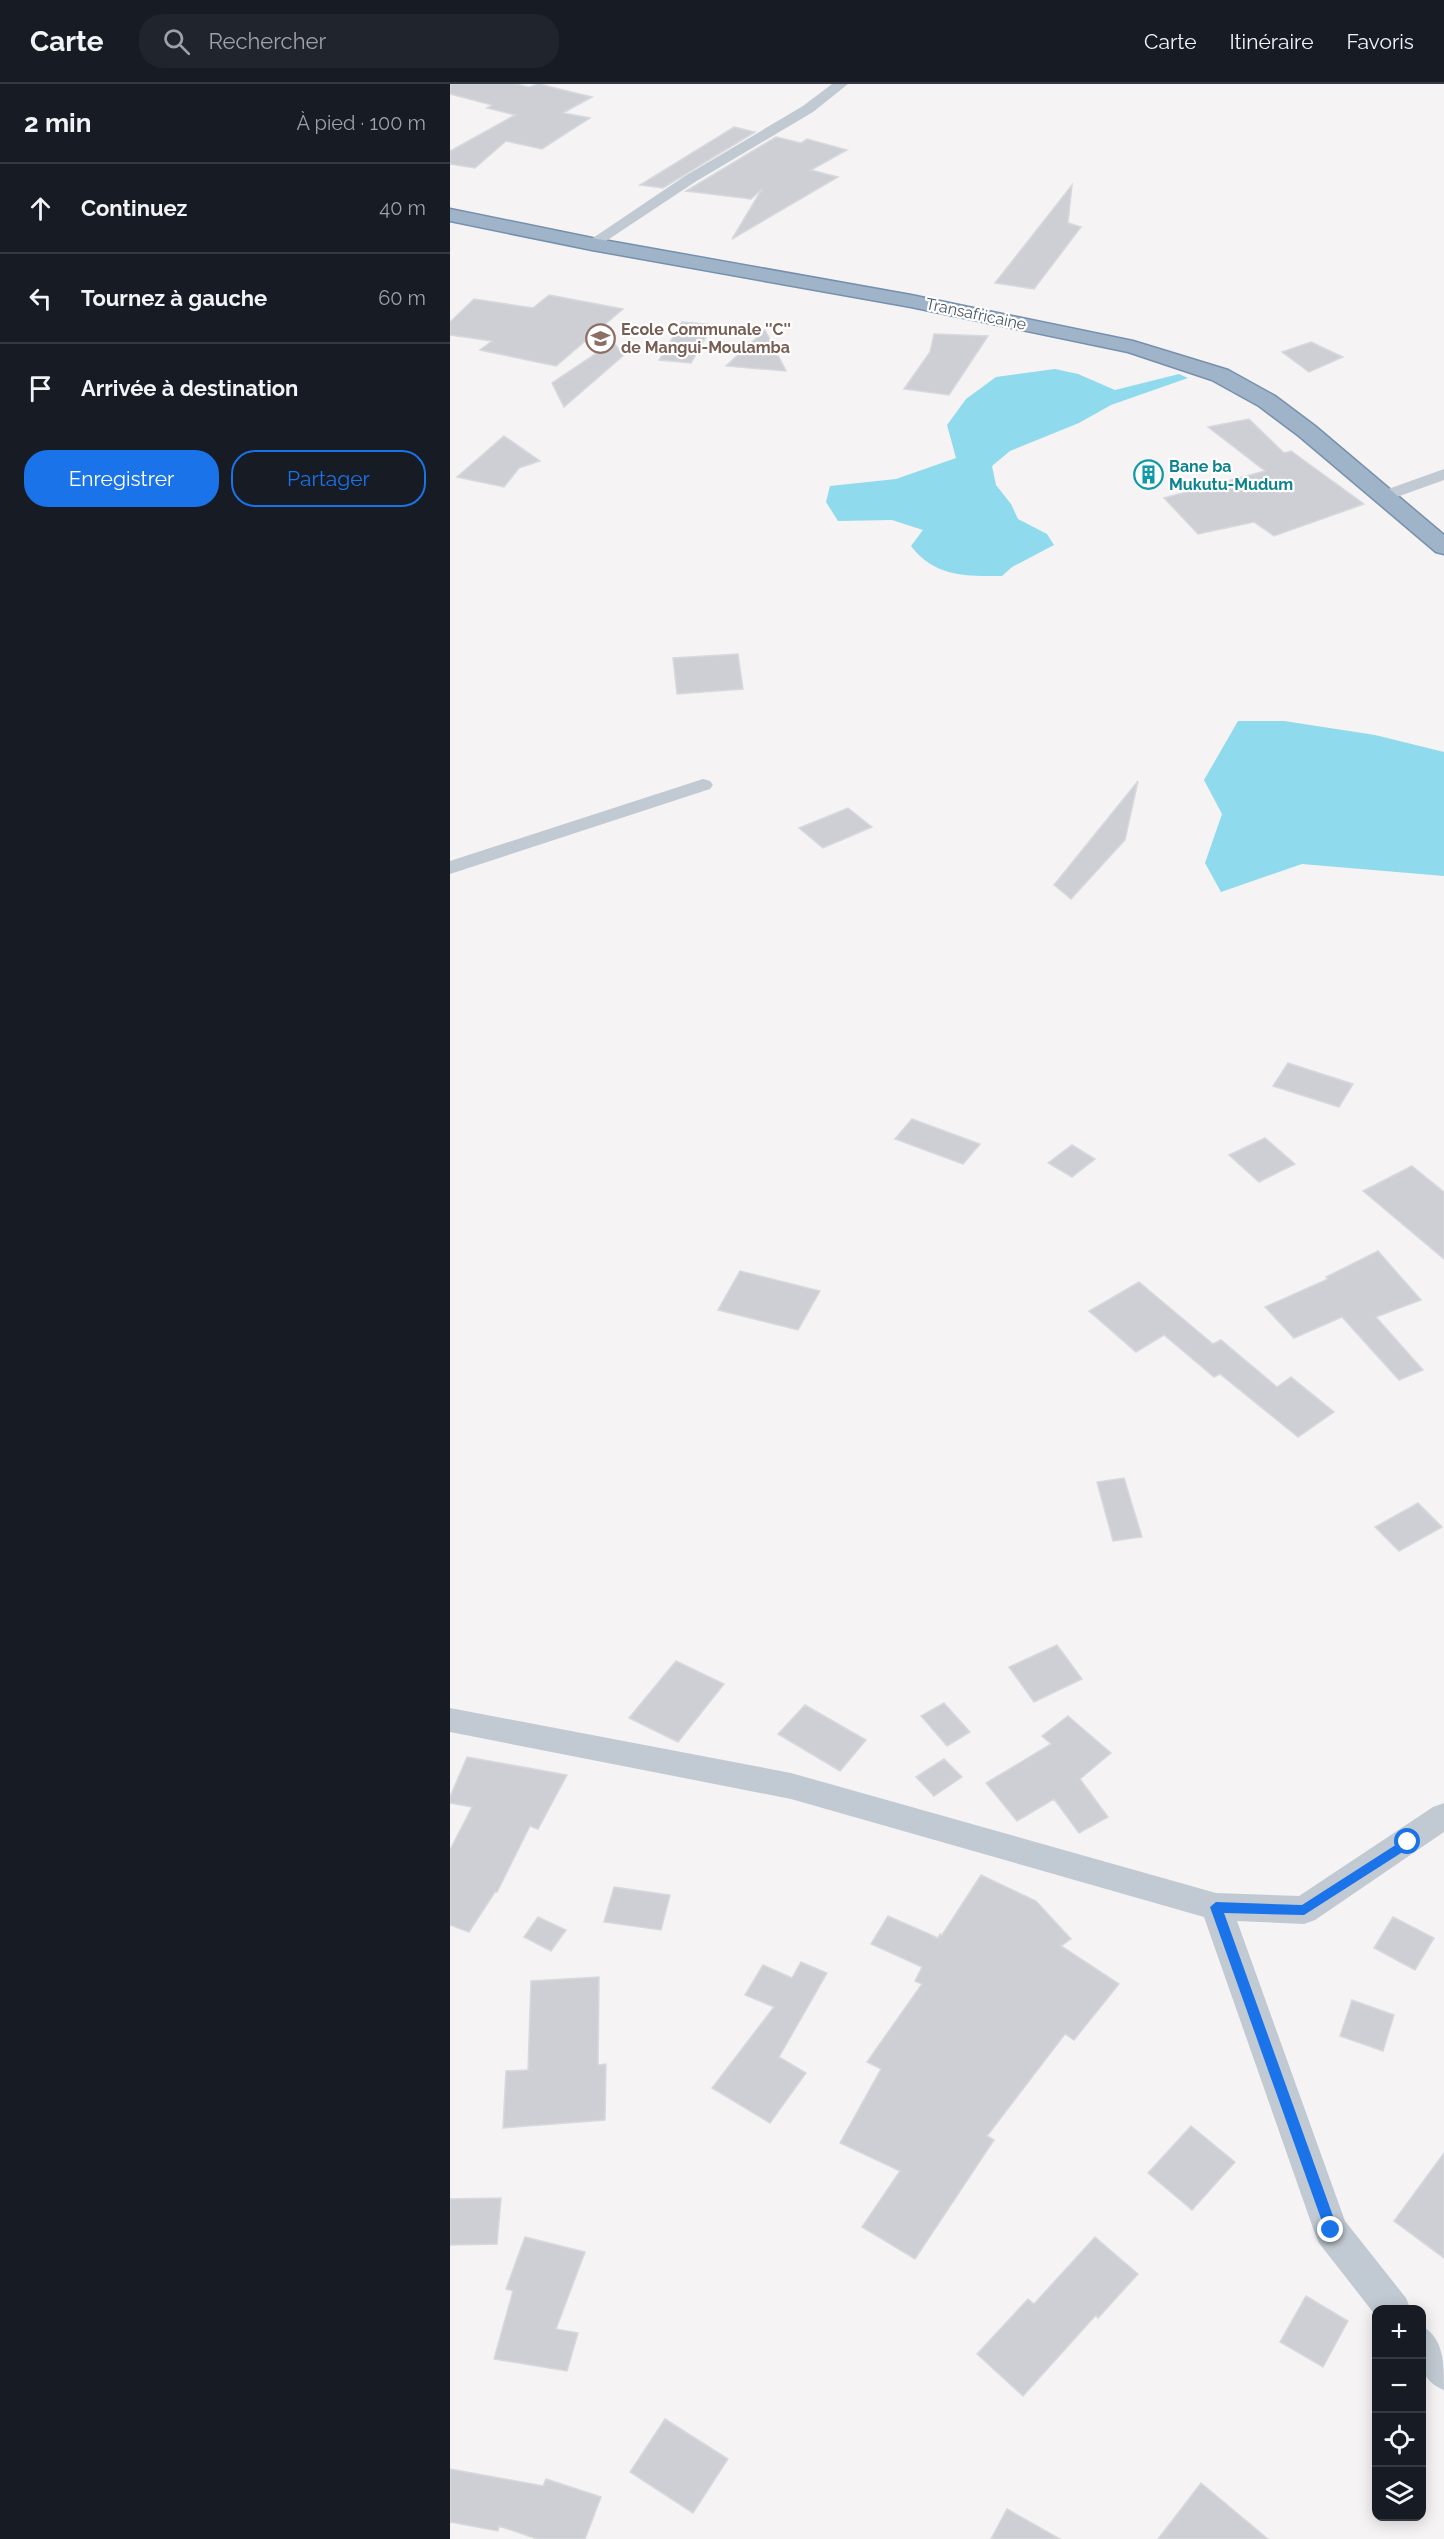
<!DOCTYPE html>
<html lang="fr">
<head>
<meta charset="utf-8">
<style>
  body { margin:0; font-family:Raleway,sans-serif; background:#20242c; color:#f1f3f6 }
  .controls { position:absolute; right:18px; bottom:18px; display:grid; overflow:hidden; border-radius:12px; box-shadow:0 3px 15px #0003 }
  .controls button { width:54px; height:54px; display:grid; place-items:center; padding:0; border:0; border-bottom:2px solid #363941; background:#171b24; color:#f1f3f6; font:30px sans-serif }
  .stop { position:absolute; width:18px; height:18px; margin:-14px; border:4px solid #1a73e8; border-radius:50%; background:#fff }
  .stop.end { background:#1a73e8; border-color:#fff; box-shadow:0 2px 6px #0008 }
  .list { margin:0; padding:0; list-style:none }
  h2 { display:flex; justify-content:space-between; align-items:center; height:78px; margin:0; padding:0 24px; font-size:26px }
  h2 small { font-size:20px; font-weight:400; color:#9ea1a6 }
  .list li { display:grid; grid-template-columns:39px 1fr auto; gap:18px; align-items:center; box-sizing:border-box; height:90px; padding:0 24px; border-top:2px solid #363941 }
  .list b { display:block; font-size:22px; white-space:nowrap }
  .list em { font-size:20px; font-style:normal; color:#9ea1a6 }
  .actions { display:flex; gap:12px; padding:18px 24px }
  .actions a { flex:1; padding:14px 0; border:2px solid #1a73e8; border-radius:24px; text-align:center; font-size:21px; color:#1a73e8 }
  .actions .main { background:#1a73e8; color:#fff }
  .icon { flex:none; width:33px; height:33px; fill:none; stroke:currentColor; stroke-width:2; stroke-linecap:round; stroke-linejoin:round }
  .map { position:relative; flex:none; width:994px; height:2455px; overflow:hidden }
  header { display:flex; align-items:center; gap:36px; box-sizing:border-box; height:84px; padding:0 30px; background:#171b24; border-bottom:2px solid #363941 }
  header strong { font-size:28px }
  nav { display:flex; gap:33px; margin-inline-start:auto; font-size:21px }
  .search { width:420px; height:54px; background:#20242c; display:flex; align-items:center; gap:15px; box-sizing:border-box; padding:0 21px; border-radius:24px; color:#9ea1a6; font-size:22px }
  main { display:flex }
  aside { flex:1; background:#171b24 }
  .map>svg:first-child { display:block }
  .water { fill:#90daee }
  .building { fill:#cdcfd5; stroke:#d7d9de; stroke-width:1.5 }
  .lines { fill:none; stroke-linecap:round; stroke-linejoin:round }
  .trunk-casing { stroke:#7690ad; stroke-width:3 }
  .minor { fill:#c1cad2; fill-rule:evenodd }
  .trunk { fill:#9fb4c9; fill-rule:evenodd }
  .route { fill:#1a73e8 }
  .labels { text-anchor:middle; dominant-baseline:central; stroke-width:4.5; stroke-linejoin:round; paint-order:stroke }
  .far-street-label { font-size:16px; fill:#4a5661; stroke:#fff }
  .far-education-label { font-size:16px; font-weight:bold; fill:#785e54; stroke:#fff; text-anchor:start }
  .far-culture-label { font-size:16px; font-weight:bold; fill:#0d838f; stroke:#fff; text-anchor:start }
</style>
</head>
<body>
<header>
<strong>Carte</strong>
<div class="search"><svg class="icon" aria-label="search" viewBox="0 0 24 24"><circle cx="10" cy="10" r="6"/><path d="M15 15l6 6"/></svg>Rechercher</div>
<nav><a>Carte</a><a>Itinéraire</a><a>Favoris</a></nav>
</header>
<main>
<aside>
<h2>2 min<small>À pied · 100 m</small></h2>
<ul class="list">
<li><svg class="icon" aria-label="ahead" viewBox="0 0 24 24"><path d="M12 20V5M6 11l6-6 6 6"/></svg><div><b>Continuez</b></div><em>40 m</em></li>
<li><svg class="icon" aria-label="left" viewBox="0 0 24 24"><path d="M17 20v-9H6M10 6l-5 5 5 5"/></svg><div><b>Tournez à gauche</b></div><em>60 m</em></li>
<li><svg class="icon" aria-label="arrive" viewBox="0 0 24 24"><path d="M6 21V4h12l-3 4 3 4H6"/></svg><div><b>Arrivée à destination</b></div></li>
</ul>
<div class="actions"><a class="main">Enregistrer</a><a>Partager</a></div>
</aside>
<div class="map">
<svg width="994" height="2455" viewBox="0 0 994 2455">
  <rect width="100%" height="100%" fill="#f5f3f3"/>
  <path class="water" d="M605 285 628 290 665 306 729 290 738 294 661 321 629 339 560 367 542 382 546 401 561 420 568 435 597 450 604 461 562 483 552 492C514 492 485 493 461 462L473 446 442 436 388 437 376 418 380 402 446 395 506 374 497 341 516 315 546 293Z
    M788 637H834L925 651 994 668V792L852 780 771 808 755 779 772 730 754 696Z"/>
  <path class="building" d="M0 0H65L79 3 89 0 142 13 113 29 140 34 92 65 56 57 25 84 0 80V67L65 31 37 24 42 21 0 10Z
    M284 43 305 48 213 104 190 101Z
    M326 53 351 59 357 55 397 66 361 86 388 93 282 155 312 105 301 115 236 107Z
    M622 101 618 139 631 143 584 205 545 199Z
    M99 211 173 225 106 282 30 266 42 257 0 251V238L24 215 83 224Z
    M232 238 263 241 241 279 209 276Z
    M315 246 336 287 276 282Z
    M484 250 538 252 499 311 454 305 480 268Z
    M163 258 174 271 114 323 102 299Z
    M861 258 893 273 859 288 832 268Z
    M799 335 834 369 841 367 914 420 824 452 804 438 748 450 714 414 815 387 758 343Z
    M54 352 90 377 69 384 54 403 7 393Z
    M288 570 293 605 227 610 223 574Z
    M688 697 675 756 621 815 604 801Z
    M398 724 422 743 373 764 349 744Z
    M838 979 903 1000 889 1023 823 1002Z
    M462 1035 530 1060 513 1080 445 1055Z
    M815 1054 845 1080 809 1098 779 1071Z
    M622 1061 645 1075 622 1093 598 1079Z
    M962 1082 994 1108V1175L913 1107Z
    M928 1167 971 1216 926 1233 973 1286 949 1296 892 1233 844 1254 815 1223 878 1195 876 1193Z
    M290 1187 370 1207 348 1246 268 1226Z
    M689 1198 763 1260 771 1256 827 1303 841 1293 884 1328 848 1353 770 1290 764 1293 714 1251 686 1268 639 1227Z
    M674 1394 692 1453 663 1457 647 1398Z
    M968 1419 992 1443 949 1467 925 1443Z
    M607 1561 632 1595 584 1618 559 1583Z
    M226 1577 274 1600 228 1658 179 1634Z
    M494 1619 520 1648 497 1662 471 1632Z
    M355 1621 416 1656 390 1687 328 1650Z
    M618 1632 661 1669 630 1695 658 1733 629 1749 604 1715 567 1737 536 1699 601 1660 592 1652Z
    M17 1673 117 1691 88 1745 80 1742 47 1808H45L19 1848 0 1841V1766L22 1723 0 1719V1713Z
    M494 1675 512 1693 484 1712 466 1693Z
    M531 1791 586 1817 621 1855 611 1862 669 1900 624 1956 615 1950 537 2052 544 2056 465 2175 412 2143 450 2087 390 2059 431 1985 417 1978 472 1900 465 1897 472 1883 421 1860 438 1832 488 1854 490 1850 492 1851Z
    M164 1803 220 1811 211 1846 154 1838Z
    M88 1833 116 1846 101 1867 74 1853Z
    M943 1833 984 1854 965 1886 924 1864Z
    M351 1878 377 1889 329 1973 356 1989 320 2039 262 2004 324 1923 295 1911 313 1881 342 1894Z
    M149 1893 148 1981 156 1980 155 2036 53 2044 56 1987 78 1986 81 1897Z
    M902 1916 944 1931 933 1967 890 1952Z
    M741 2042 785 2078 742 2126 698 2089Z
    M994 2069V2174L944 2137Z
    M51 2114 47 2160 0 2161V2115Z
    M75 2153 135 2168 106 2245 128 2249 117 2287 44 2275 63 2207 56 2205Z
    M645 2153 688 2190 648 2234 646 2231 573 2312 527 2270 578 2215 584 2220Z
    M856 2212 898 2237 873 2283 830 2258Z
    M215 2335 278 2375 243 2429 180 2388Z
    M0 2385 93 2402 96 2395 151 2413 135 2455H87L49 2442 48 2447 0 2438Z
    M751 2399 818 2455H708Z
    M557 2425 610 2455H541Z"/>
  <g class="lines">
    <defs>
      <path id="trunk" d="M0 125 142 154 461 211 683 257 778 286 825 312 865 342 994 451V470L986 468 849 352 809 322 762 296 678 268 461 223 142 166 0 137Z"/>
    </defs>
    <use href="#trunk" class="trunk-casing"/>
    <path class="minor" d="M382 0H398L363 28 245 98 147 163 142 165 134 160 235 92 353 22Z
      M994 385V396L933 418 927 417 924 413 927 409Z
      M253 695 260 697 263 701 260 705 0 790V777Z
      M0 1624 341 1689 766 1809 849 1812 983 1723 994 1719V1748L865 1836 854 1840 787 1837 895 2137 956 2214 961 2226H926V2232L869 2159 864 2147 754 1833 341 1715 0 1648Z
      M972 2242C994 2255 994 2278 994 2306 965 2294 969 2270 972 2242Z"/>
    <use href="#trunk" class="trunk"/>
  </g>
  <path class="route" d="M958 1753 962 1754V1762L854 1831 774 1829 888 2146 886 2151 881 2153 877 2151 875 2146 760 1823 766 1818 852 1821Z"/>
  <defs>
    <symbol id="school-ring" viewBox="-11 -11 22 22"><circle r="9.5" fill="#fff" stroke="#8d6e63" stroke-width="1.5"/><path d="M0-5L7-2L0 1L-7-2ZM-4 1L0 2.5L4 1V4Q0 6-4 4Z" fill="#8d6e63"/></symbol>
    <symbol id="building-ring" viewBox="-11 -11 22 22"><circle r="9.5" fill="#fff" stroke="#0f9aa8" stroke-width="1.5"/><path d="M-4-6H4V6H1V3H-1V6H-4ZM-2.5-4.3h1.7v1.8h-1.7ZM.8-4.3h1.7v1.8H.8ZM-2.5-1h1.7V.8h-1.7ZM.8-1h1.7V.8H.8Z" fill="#0f9aa8"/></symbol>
  </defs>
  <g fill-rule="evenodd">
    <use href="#school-ring" x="134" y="238" width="33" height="33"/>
    <use href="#building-ring" x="682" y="374" width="33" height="33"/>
  </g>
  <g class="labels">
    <g class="far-street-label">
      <text transform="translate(526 230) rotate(12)">Transafricaine</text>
    </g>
    <g class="far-education-label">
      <text x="171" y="245">Ecole Communale ''C''<tspan x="171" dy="18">de Mangui-Moulamba</tspan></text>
    </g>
    <g class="far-culture-label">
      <text x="719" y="382">Bane ba<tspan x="719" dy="18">Mukutu-Mudum</tspan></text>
    </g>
  </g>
</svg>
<div class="controls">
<button>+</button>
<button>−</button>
<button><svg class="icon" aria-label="locate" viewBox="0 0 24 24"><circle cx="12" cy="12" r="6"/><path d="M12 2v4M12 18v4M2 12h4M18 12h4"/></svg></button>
<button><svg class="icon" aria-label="layers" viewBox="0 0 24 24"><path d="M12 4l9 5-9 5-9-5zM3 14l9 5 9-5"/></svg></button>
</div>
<div class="stop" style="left:958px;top:1758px"></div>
<div class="stop end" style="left:881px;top:2146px"></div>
</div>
</main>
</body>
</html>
